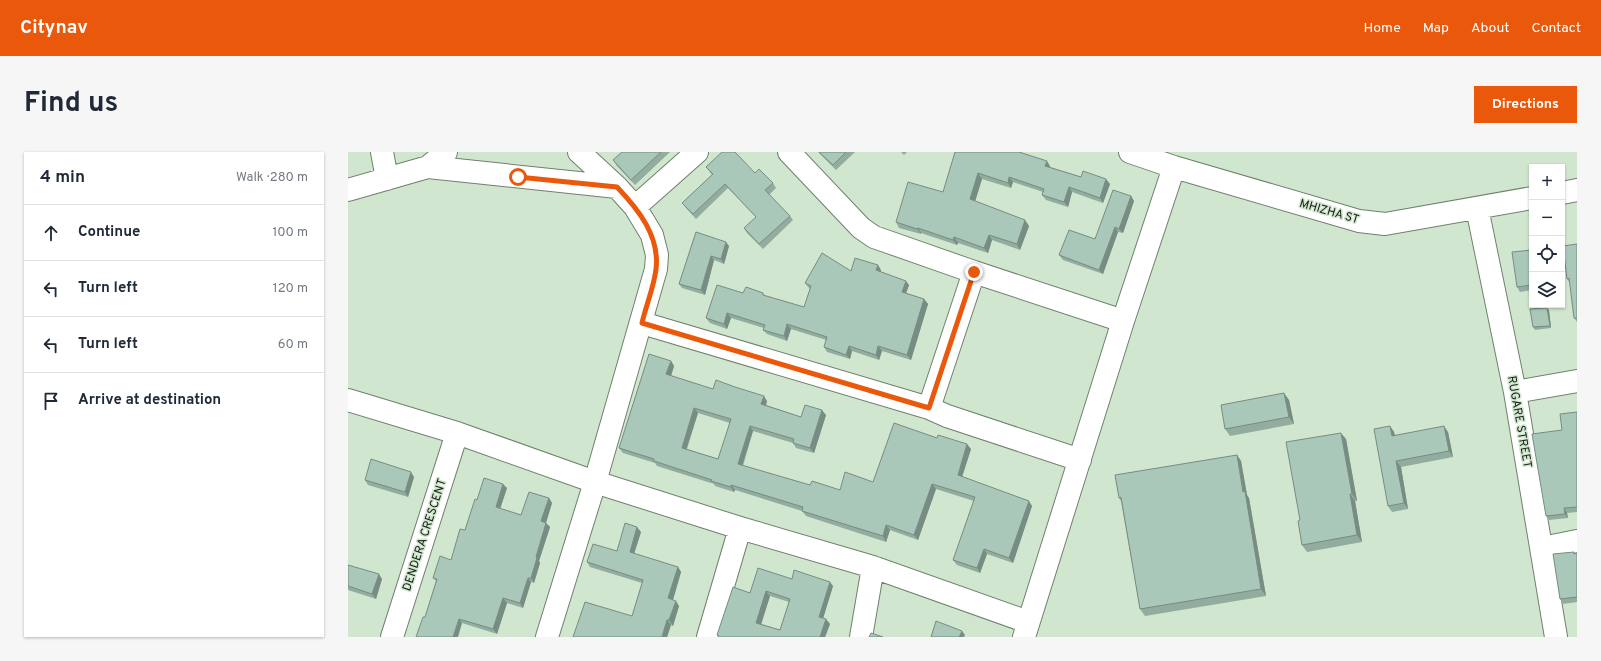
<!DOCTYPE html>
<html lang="en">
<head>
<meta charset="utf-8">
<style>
  body { margin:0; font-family:Overpass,sans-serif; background:#f6f6f7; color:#1f2937 }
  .controls { position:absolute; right:12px; top:12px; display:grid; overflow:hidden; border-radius:0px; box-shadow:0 1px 3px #0004 }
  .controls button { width:36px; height:36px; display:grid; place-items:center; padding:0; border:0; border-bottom:1px solid #e0e1e3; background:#fff; color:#1f2937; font:20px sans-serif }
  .stop { position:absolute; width:12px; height:12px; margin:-9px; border:3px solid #ea580c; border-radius:50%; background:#fff }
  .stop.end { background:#ea580c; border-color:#fff; box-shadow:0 1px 4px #0008 }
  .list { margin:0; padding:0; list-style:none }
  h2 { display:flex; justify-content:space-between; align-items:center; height:52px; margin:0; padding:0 16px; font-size:17px }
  h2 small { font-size:13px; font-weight:400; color:#747a83 }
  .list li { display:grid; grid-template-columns:26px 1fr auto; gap:12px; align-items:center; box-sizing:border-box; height:56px; padding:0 16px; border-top:1px solid #e0e1e3 }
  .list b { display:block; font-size:15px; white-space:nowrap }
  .list em { font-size:13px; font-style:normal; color:#747a83 }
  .icon { flex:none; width:22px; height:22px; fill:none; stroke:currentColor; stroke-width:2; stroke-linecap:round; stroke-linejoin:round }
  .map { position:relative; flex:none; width:1229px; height:485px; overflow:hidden; border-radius:0px }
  header { display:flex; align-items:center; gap:24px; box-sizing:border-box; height:56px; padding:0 20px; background:#ea580c; color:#fff }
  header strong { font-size:19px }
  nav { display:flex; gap:22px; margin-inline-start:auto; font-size:14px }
  .intro { display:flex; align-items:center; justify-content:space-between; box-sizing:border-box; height:96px; padding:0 24px }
  h1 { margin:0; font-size:28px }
  .button { padding:10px 18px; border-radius:0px; background:#ea580c; color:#fff; font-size:14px; font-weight:700 }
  main { display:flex; gap:24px; padding:0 24px }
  aside { flex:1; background:#fff; border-radius:0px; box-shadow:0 1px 3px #0004 }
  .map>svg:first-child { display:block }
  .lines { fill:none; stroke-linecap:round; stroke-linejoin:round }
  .minor-casing { stroke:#6f816d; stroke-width:24 }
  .minor { stroke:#fff; stroke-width:22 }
  .wall { fill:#92ac9f; fill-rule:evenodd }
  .shaded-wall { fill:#778c82 }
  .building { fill:#aac8b9; stroke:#778c82; fill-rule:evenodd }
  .route { stroke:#ea580c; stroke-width:5 }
  .labels { text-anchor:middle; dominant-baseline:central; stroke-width:3; stroke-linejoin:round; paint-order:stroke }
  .street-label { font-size:12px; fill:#171e16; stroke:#d1e6cf }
</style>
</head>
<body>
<header>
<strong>Citynav</strong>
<nav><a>Home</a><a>Map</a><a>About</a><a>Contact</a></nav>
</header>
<div class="intro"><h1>Find us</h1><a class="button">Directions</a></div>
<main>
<aside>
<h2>4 min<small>Walk · 280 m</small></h2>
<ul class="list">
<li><svg class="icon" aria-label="ahead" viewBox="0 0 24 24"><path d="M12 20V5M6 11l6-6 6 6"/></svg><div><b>Continue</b></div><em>100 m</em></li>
<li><svg class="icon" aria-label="left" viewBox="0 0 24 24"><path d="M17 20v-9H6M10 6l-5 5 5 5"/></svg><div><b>Turn left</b></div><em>120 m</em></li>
<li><svg class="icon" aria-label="left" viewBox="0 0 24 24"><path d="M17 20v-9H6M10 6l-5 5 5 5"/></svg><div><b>Turn left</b></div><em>60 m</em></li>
<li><svg class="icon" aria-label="arrive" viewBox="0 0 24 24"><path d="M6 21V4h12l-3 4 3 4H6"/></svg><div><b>Arrive at destination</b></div></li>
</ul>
</aside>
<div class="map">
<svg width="1229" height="485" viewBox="0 0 1229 485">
  <rect width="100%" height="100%" fill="#d1e6cf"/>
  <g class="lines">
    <defs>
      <path id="minor" d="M34 0 39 27
        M782 0 826 15 1011 69 1037 72 1184 46
        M80 15 269 35
        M0 38 80 15 98 0
        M1214 41 1229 38
        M287 55 349 0
        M1129 56 1167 240 1208 485
        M626 120 775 169
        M294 171 581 256 626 120 526 85 513 76 441 0
        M1167 240 1229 229
        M0 248 109 281 247 330 392 376 525 415 680 470
        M581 256 599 264 732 308
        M1194 396 1229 389
        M44 485 109 281
        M199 485 247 330 308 117 309 103 304 83 287 55 269 35 231 0
        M360 485 392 376
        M513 485 525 415
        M676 485 775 169 826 15"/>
    </defs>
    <use href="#minor" class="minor-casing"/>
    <use href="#minor" class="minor"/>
  </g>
  <path class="wall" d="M274 0H322L287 33 269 14 265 8Z
    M470 0H507L488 18Z
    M553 0H559L556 3Z
    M607 0 702 14V15L733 25 762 32 755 51 724 40 720 55 698 48 694 43 695 40 665 30 663 36 634 27 627 49 681 74 672 98 644 88 640 101 610 91 609 93 573 81V82L551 76 548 70 595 40Z
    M358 15 407 21 425 31 428 36 421 43 442 64 445 68 415 97 399 81 396 76 408 65 380 36 348 67 338 56 334 51 364 23Z
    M783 44 786 49 775 81 770 80 755 122 715 108 711 103 747 87Z
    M348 80 381 94 376 112 366 108 357 143 334 136 331 132Z
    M1229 92V170L1226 166 1222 131 1219 127Z
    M1184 98V138L1172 140 1169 135Z
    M533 118V120L561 133 558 141 576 147 580 152 563 208 534 199 531 208 504 199 502 207 479 200 476 195 478 188 443 177 439 189 419 182 415 178 416 176 383 166 379 177 362 171 358 166 415 141 417 144 456 155 462 137 460 135 457 131 503 119Z
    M1201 158 1203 176 1187 178 1185 175Z
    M323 209 326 214 323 224 365 237 419 249 418 253 453 265 478 263 466 301 448 296 445 291 405 279 395 314 462 333 492 338 525 330 589 286 623 297 614 325 684 354 665 411 639 402 632 421 609 413 605 408 626 349 588 337 570 388 542 378 538 390 458 364 454 359 387 338 386 340 367 334 366 332 309 314 307 311 275 301 271 296ZM350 261 382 271 370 307 339 297Z
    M941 248 946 272 882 284 877 277Z
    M1229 260V360L1219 361 1220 366 1201 368 1198 364 1214 278Z
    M1042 274 1046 280 1047 283 1100 280 1105 305 1053 315 1060 357 1044 360 1040 354Z
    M998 287 1009 349H1007L1014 390 959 400 954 393 952 368Z
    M889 303 893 309 899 343 901 346 918 444 797 464 792 457 773 349 771 346Z
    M66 325 60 345 20 333 17 328Z
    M159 336 152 357 173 363 201 346 204 351 198 371 202 375 191 409 192 411 186 431 183 430 175 456 159 451 149 482 114 471 77 465 88 429 85 426 103 408 117 378 129 348Z
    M293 380 286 402 330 415 333 420 325 448 331 454 325 474 323 473 319 485H225L284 464 294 431 242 415 239 410 269 399Z
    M1226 400 1227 402 1229 401V450L1215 452 1212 447Z
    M0 413 34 427 28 447 0 438Z
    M444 427 485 434 475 466 482 472 477 485H370L369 483 402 441ZM422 444 441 450 432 478 413 472Z"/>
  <path class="shaded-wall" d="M699 9 702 14 701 19 697 14Z
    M630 21 634 27 626 53 622 47Z
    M661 25 665 30 663 36 660 31Z
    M758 27 762 32 755 51 752 46Z
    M721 35 724 40 720 55 716 50Z
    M783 44 786 49 775 81 771 77Z
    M677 68 681 74 672 98 669 92Z
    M767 75 770 80 755 122 751 118Z
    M570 76 573 81V82L569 77Z
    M641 83 644 88 640 101 636 96Z
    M606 85 610 91 609 93 605 88Z
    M378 90 381 94 376 112 373 107Z
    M363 104 366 108 357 143 353 138Z
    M530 113 533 118 532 123 528 118Z
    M558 129 561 133 557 144 554 140Z
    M576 147 580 152 563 208 559 203Z
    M1199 156 1201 158 1203 176 1202 174Z
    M379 161 383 166 379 177 376 172Z
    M439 172 443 177 439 189 436 184Z
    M501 194 504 199 502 207 498 203Z
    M530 194 534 199 531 208 528 203Z
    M323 209 326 214 322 227 318 222Z
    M936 241 941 248 946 272 941 265Z
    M416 244 419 249 417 257 413 252Z
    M346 256 350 261 337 301 334 296Z
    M474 258 478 263 466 301 462 296Z
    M402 274 405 279 393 317 390 312Z
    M1042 274 1046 280 1048 290 1044 284Z
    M1096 274 1100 280 1105 305 1101 299Z
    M993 281 998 287 1009 349 1004 342Z
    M619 292 623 297 613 328 610 323Z
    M889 303 893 309 899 343 901 346 918 444 913 437Z
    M1048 309 1053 315 1060 357 1056 351Z
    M63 320 66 325 60 345 57 340Z
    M155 332 159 336 151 360 148 355Z
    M584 332 588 337 570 388 566 383Z
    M383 333 387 338 386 340 383 335Z
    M1002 342 1007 349 1014 390 1009 383Z
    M201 346 204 351 197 374 193 369Z
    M681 349 684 354 665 411 661 406Z
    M1216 356 1219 361 1220 366 1217 362Z
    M198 371 202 375 191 409 192 411 186 431 183 426 188 405Z
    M538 373 542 378 538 390 535 384Z
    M289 375 293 380 285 405 282 400Z
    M636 397 639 402 632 421 629 416Z
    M330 415 333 420 324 451 320 446Z
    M31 422 34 427 28 447 24 442Z
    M180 426 183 430 175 456 172 451Z
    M482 430 485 434 474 470 471 465Z
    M418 439 422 444 412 476 408 471Z
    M155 446 159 451 149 482 145 477Z
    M328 449 331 454 325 474 321 468Z
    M111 467 114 471 110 485H105Z
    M478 467 482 472 477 485H472Z
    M319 468 323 473 319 485H314Z
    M614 479 617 483 616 485H611Z"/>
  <path class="building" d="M274 0H313L283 28 265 8Z
    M374 0H387L407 21 411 17 425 31 417 38 442 64 411 92 396 76 408 65 377 32 345 62 334 51 365 22 358 15Z
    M471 0H498L485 13Z
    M607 0H671L699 9 697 14 733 25 735 19 758 27 752 46 721 35 716 50 694 43 696 37 661 25 660 31 630 21 622 47 677 68 669 92 641 83 636 96 606 85 605 88 570 76 569 77 548 70 560 30 595 40Z
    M765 38 783 44 771 77 767 75 751 118 711 103 721 78 747 87Z
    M348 80 378 90 373 107 363 104 353 138 331 132Z
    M1229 92V166H1226L1221 126 1219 127 1215 94Z
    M1184 98V133L1169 135 1164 100Z
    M474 101 503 119 507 106 530 113 528 118 558 129 554 140 576 147 559 203 530 194 528 203 501 194 498 203 476 195 479 185 439 172 436 184 415 178 417 173 379 161 376 172 358 166 369 133 395 141 398 135 415 141V143L456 155 463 134 457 131Z
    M1199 156 1202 174 1185 175 1182 157Z
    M301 202 323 209 318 222 365 237 368 228 387 235 416 244 413 252 453 265 457 253 474 258 462 296 445 291 446 287 402 274 390 312 462 333 464 329 492 338 497 320 525 330 546 271 589 286 590 283 619 292 610 323 681 349 661 406 636 397 629 416 605 408 627 345 584 332 566 383 538 373 535 384 454 359 455 355 383 333V335L363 329 364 328 306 309V307L271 296ZM346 256 383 267 370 307 334 296Z
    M936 241 941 265 877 277 873 253Z
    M1229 260V355L1216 356 1217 362 1198 364 1184 282 1214 278 1212 262Z
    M1042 274 1044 284 1096 274 1101 299 1048 309 1056 351 1040 354 1026 277Z
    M993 281 1004 342H1002L1009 383 954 393 950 369 952 368 938 290Z
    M889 303 895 340 897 339 913 437 792 457 773 345 771 346 767 323Z
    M23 307 63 320 57 340 17 328Z
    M136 326 155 332 148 355 173 363 181 340 201 346 193 369 198 371 188 405 189 406 183 426H180L172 451 155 446 145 477 111 467 105 485H68L75 465H77L89 427 85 426 92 404 103 408 112 377 117 378 127 347 129 348Z
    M277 371 289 375 282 400 330 415 320 446 328 449 321 468H319L314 485H225L237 450 284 464 295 428 239 410 245 392 269 399Z
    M1226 400V402L1229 401V445L1212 447 1205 402Z
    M0 413 31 422 24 442 0 434Z
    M410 416 444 427 446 418 482 430 471 465 478 467 472 485H370L371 484 369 483 385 435 402 441ZM418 439 442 447 432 478 408 471Z
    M588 469 614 479 611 485H583Z
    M523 481 535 485H521Z"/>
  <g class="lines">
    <path class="route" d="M170 25 269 35C290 57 312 84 308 117 306 135 298 153 294 171L581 256 626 120"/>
  </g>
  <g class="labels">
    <g class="street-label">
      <text transform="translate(981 60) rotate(16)">MHIZHA ST</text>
      <text transform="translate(1171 270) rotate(80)">RUGARE STREET</text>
      <text transform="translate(77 383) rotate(-72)">DENDERA CRESCENT</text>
    </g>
  </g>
</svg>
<div class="controls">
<button>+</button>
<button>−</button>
<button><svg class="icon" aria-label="locate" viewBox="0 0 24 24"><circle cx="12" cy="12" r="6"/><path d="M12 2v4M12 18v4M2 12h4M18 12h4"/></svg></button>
<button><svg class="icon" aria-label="layers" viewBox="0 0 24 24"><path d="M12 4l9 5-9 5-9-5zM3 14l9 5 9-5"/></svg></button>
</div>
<div class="stop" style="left:170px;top:25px"></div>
<div class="stop end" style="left:626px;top:120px"></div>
</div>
</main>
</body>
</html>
